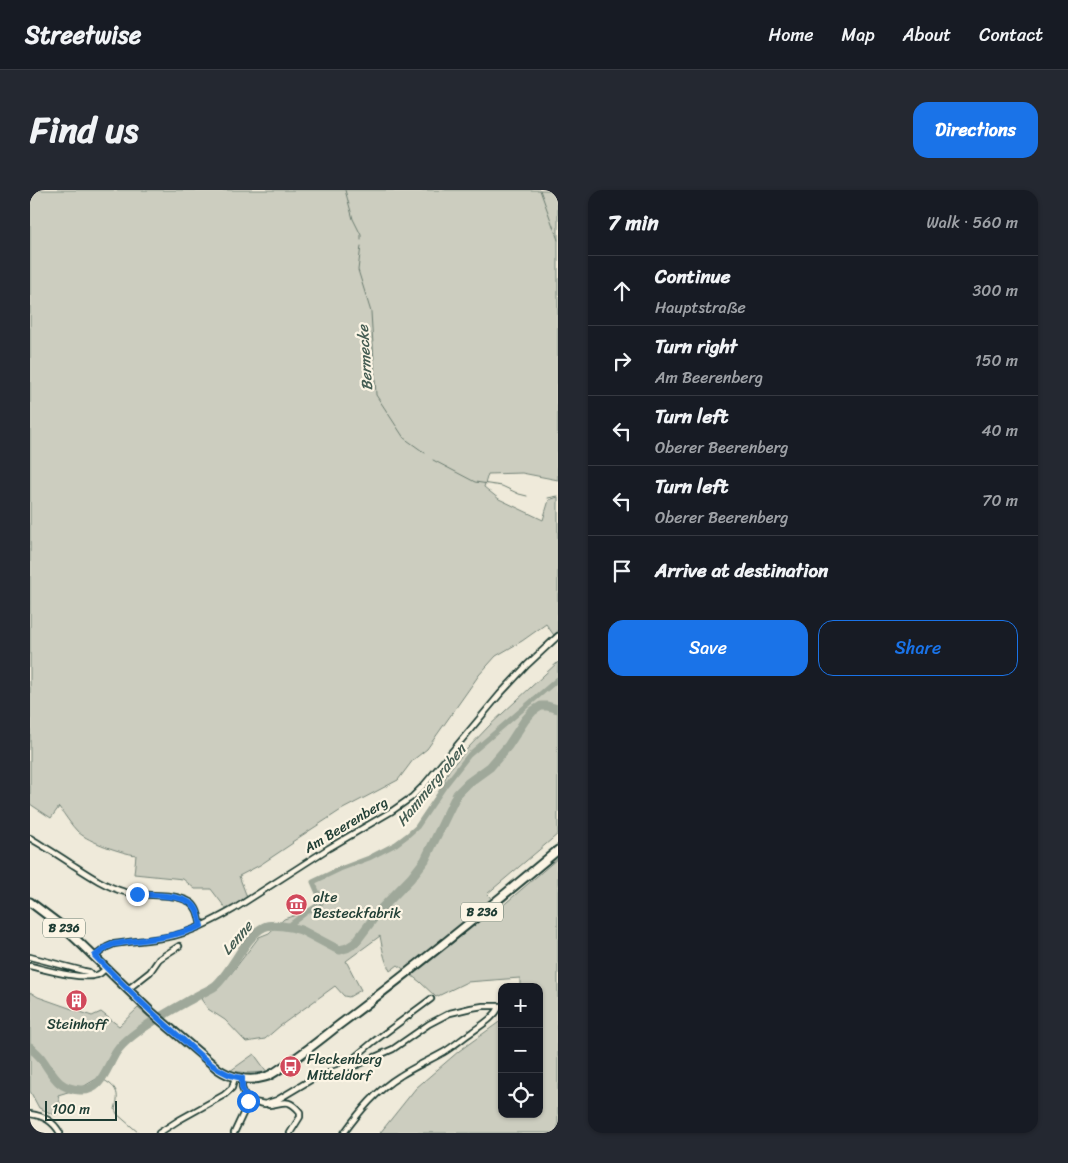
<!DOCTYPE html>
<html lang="en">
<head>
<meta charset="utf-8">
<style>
  body { margin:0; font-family:Sriracha,sans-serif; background:#242831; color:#f1f3f6 }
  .controls { position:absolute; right:15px; bottom:15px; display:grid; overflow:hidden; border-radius:10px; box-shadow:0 1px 4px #0004 }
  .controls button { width:45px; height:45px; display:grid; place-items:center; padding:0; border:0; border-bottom:1px solid #363941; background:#171b24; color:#f1f3f6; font:25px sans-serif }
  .scale { position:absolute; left:15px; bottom:12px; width:72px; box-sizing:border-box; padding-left:5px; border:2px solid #1f3d34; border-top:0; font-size:14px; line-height:18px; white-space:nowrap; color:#1f3d34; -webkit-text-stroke:4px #fcf5e5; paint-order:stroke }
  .stop { position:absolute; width:15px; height:15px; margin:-11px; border:4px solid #1a73e8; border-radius:50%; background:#fff }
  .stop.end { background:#1a73e8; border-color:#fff; box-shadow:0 1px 5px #0008 }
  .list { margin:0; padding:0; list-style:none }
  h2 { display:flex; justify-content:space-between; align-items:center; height:65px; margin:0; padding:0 20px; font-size:21px }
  h2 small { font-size:16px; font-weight:400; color:#9ea1a6 }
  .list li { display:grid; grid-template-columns:32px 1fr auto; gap:15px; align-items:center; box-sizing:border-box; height:70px; padding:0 20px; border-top:1px solid #363941 }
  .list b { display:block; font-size:19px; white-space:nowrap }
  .list p { margin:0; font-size:16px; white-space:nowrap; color:#9ea1a6 }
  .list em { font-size:16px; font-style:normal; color:#9ea1a6 }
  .actions { display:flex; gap:10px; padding:15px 20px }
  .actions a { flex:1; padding:11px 0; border:1px solid #1a73e8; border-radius:15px; text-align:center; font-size:18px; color:#1a73e8 }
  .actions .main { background:#1a73e8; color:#fff }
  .icon { flex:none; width:28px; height:28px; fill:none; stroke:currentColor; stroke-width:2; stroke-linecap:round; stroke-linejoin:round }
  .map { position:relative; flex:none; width:528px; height:943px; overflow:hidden; border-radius:15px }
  header { display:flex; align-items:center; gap:30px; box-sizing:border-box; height:70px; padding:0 25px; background:#171b24; border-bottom:1px solid #363941 }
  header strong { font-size:24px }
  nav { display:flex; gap:28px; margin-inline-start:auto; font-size:18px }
  .intro { display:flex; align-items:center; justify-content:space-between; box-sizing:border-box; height:120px; padding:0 30px }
  h1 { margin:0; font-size:35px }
  .button { padding:12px 22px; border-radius:15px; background:#1a73e8; color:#fff; font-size:18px; font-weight:700 }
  main { display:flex; gap:30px; padding:0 30px }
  aside { flex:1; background:#171b24; border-radius:15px; box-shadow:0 1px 4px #0004 }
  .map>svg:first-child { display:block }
  .green { fill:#cccdbf; stroke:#76857a }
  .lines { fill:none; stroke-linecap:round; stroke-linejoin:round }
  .stream { stroke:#6c7d71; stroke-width:1 }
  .canal { stroke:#9fa89a; stroke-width:5 }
  .river { stroke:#9fa89a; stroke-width:9 }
  .minor-casing { stroke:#1f3d34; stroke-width:8 }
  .primary-casing { stroke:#1f3d34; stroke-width:11 }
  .minor { stroke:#fcf5e5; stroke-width:4.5 }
  .primary { stroke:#fcf5e5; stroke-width:7 }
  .route { stroke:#1a73e8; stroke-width:6 }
  .labels { text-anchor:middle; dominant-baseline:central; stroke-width:4.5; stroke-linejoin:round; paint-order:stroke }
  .shield { fill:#fcf5e5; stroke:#617469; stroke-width:1 }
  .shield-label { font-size:12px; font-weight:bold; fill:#1f3d34 }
  .street-label { font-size:14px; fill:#1f3d34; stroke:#fcf5e5 }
  .poi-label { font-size:14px; fill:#1f3d34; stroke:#fcf5e5; text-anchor:start }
  .water-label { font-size:15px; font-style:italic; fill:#455d53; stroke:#fcf5e5 }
</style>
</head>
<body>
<header>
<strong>Streetwise</strong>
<nav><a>Home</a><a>Map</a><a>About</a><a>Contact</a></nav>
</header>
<div class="intro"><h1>Find us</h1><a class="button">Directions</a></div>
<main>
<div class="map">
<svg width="528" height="943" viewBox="0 0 528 943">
  <rect width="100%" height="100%" fill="#efeada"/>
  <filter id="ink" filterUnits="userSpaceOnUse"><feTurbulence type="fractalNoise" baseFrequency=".02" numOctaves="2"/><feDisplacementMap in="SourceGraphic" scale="10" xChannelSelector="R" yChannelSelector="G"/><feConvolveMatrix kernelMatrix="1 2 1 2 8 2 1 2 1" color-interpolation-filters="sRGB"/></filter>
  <g filter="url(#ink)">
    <path class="green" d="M0 0H528V290L492 283 458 284 454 297 469 309 513 330 519 310 528 307V451L516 434 492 451 466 466 449 485 397 559 383 570 368 590 311 620 262 652 263 653 230 675 209 686 217 707 197 720 181 699H165L153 689 104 684 106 665C91 663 59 652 48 642 41 635 35 625 29 617L21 628 0 614Z
      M528 472V644L457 704 470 718 528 668V943H350L386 898 429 861 472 830V924H509V797H490V788L437 792 406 807 390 792 368 775 360 781C353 767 353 760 350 746L316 771 331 800 319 807 314 806 305 796 250 836 235 849 216 852 195 830 178 819 171 809 200 785 229 747 239 743 254 729 283 719 290 715 291 710 283 692 310 679 339 668 366 654 378 645 387 637 407 606 419 580 438 558 459 536Z
      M0 802 8 807 62 826 71 822 89 836 108 818 122 830 98 846 85 859 68 888 51 898 28 905 32 922 25 925 9 918 0 901Z
      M224 864 237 882 219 883 200 881Z"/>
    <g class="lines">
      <path class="stream" d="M315 0 323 29 331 45V50
        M510 0 528 50
        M331 56 328 80 341 122 346 205 374 248 395 263
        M403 270 445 292 472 296 489 304 497 306
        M518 308 528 306
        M72 889C87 897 90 903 85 919L87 924 109 943"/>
      <path class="canal" d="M255 737 261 734 274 724 291 713V710L283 692 285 691 310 679 339 668 366 654 378 645 387 637 414 597 439 565 528 489"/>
      <path class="river" d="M0 857C4 861 8 864 11 868 23 884 26 898 50 900 72 902 77 875 87 861 100 842 144 819 165 807 172 803 179 800 185 796 202 782 215 746 234 737 242 733 262 737 271 740L305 758 310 760 313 759 317 758 325 753 350 720 381 688 395 670 427 604 438 593 460 577 478 556 495 530 503 521 511 516H517L528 519"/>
      <defs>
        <path id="minor" d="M0 648C13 656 27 664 40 673 57 684 74 696 95 702 115 708 140 701 160 712 168 717 169 727 171 736
          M65 766 77 757 84 754C103 751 123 750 143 746 164 741 185 730 204 719L299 658 362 621 382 607 394 595 470 504 497 475 528 446
          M0 767 54 781 59 782 63 786
          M0 776C17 780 51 790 67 785 71 784 73 781 76 778
          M97 800 120 782 129 769 149 756
          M313 877 343 852 401 809
          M218 911 235 914 247 910 284 888 311 879 327 875 363 859 399 834 420 823 441 818 453 816H472
          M239 915C255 913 258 908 270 922V927L260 943
          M0 924C14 926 23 931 30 943
          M129 943 149 930 194 905 202 898 205 887
          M204 943 218 913 212 898V888
          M314 943C330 921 347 900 370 886 384 877 400 870 414 862 424 856 433 848 442 842 453 834 464 828 470 816"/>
        <path id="primary" d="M0 712 33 737 48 751 121 822 188 879C201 888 219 892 235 887 242 885 248 880 254 876 274 863 291 849 309 835 384 779 456 720 528 660"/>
      </defs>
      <use href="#minor" class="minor-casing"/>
      <use href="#primary" class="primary-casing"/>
      <use href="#minor" class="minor"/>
      <use href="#primary" class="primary"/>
    </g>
  </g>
  <g class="lines" filter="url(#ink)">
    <path class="route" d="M107 704C121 705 156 704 165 717 169 722 169 729 171 736 143 748 114 749 84 754L77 757 65 766C93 795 121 823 152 849 169 864 188 885 212 888V898L218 911"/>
  </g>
  <defs>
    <symbol id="museum-disc" viewBox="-11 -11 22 22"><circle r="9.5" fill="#d1495b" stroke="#fcf5e5"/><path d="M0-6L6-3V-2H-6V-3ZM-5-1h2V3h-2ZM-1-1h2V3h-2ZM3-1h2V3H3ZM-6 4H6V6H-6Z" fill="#fff"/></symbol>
    <symbol id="building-disc" viewBox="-11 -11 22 22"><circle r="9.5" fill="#d1495b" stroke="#fcf5e5"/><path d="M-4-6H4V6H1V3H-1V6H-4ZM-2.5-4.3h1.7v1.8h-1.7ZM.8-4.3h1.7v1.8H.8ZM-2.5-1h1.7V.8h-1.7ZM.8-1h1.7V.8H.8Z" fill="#fff"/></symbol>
    <symbol id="bus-disc" viewBox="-11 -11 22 22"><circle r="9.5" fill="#d1495b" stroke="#fcf5e5"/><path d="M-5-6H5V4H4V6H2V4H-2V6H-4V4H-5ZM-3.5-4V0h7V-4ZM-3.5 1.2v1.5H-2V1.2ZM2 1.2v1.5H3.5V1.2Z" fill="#fff"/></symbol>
  </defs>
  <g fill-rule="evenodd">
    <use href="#museum-disc" x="254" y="702" width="25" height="25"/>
    <use href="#building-disc" x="34" y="798" width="25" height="25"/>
    <use href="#bus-disc" x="248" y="864" width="25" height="25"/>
  </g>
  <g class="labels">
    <g class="shield">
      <rect x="431" y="712.5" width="42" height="19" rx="4"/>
      <rect x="13" y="728.5" width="42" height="19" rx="4"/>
    </g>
    <g class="shield-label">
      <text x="452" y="722">B 236</text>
      <text x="34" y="738">B 236</text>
    </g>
    <g class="street-label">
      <text transform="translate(316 635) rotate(-31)">Am Beerenberg</text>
    </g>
    <g class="poi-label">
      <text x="283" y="707">alte<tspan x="283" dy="16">Besteckfabrik</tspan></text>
      <text x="47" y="834" text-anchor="middle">Steinhoff</text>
      <text x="277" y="869">Fleckenberg<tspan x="277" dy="16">Mitteldorf</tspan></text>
    </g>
    <g class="water-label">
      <text transform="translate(335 168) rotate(-94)">Bermecke</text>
      <text transform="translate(401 595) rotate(-51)">Hammergraben</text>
      <text transform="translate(207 748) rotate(-49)">Lenne</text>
    </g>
  </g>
</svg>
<div class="controls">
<button>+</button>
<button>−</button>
<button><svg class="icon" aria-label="locate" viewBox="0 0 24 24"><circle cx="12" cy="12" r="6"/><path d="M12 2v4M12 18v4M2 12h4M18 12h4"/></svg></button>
</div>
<div class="scale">100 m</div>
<div class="stop" style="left:218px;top:911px"></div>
<div class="stop end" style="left:107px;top:704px"></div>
</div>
<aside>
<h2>7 min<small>Walk · 560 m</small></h2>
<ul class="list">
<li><svg class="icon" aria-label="ahead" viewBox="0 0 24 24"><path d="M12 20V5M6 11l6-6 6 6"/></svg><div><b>Continue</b><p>Hauptstraße</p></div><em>300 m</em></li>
<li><svg class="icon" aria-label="right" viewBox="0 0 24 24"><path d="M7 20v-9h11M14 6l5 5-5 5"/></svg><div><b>Turn right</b><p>Am Beerenberg</p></div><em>150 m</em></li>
<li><svg class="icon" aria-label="left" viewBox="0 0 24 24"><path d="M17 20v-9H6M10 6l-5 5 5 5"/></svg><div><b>Turn left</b><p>Oberer Beerenberg</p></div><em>40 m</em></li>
<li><svg class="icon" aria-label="left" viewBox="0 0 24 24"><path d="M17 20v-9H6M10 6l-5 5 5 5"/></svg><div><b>Turn left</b><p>Oberer Beerenberg</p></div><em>70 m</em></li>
<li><svg class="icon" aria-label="arrive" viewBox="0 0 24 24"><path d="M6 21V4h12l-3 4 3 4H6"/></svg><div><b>Arrive at destination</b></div></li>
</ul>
<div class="actions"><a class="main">Save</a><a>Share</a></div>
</aside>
</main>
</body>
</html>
